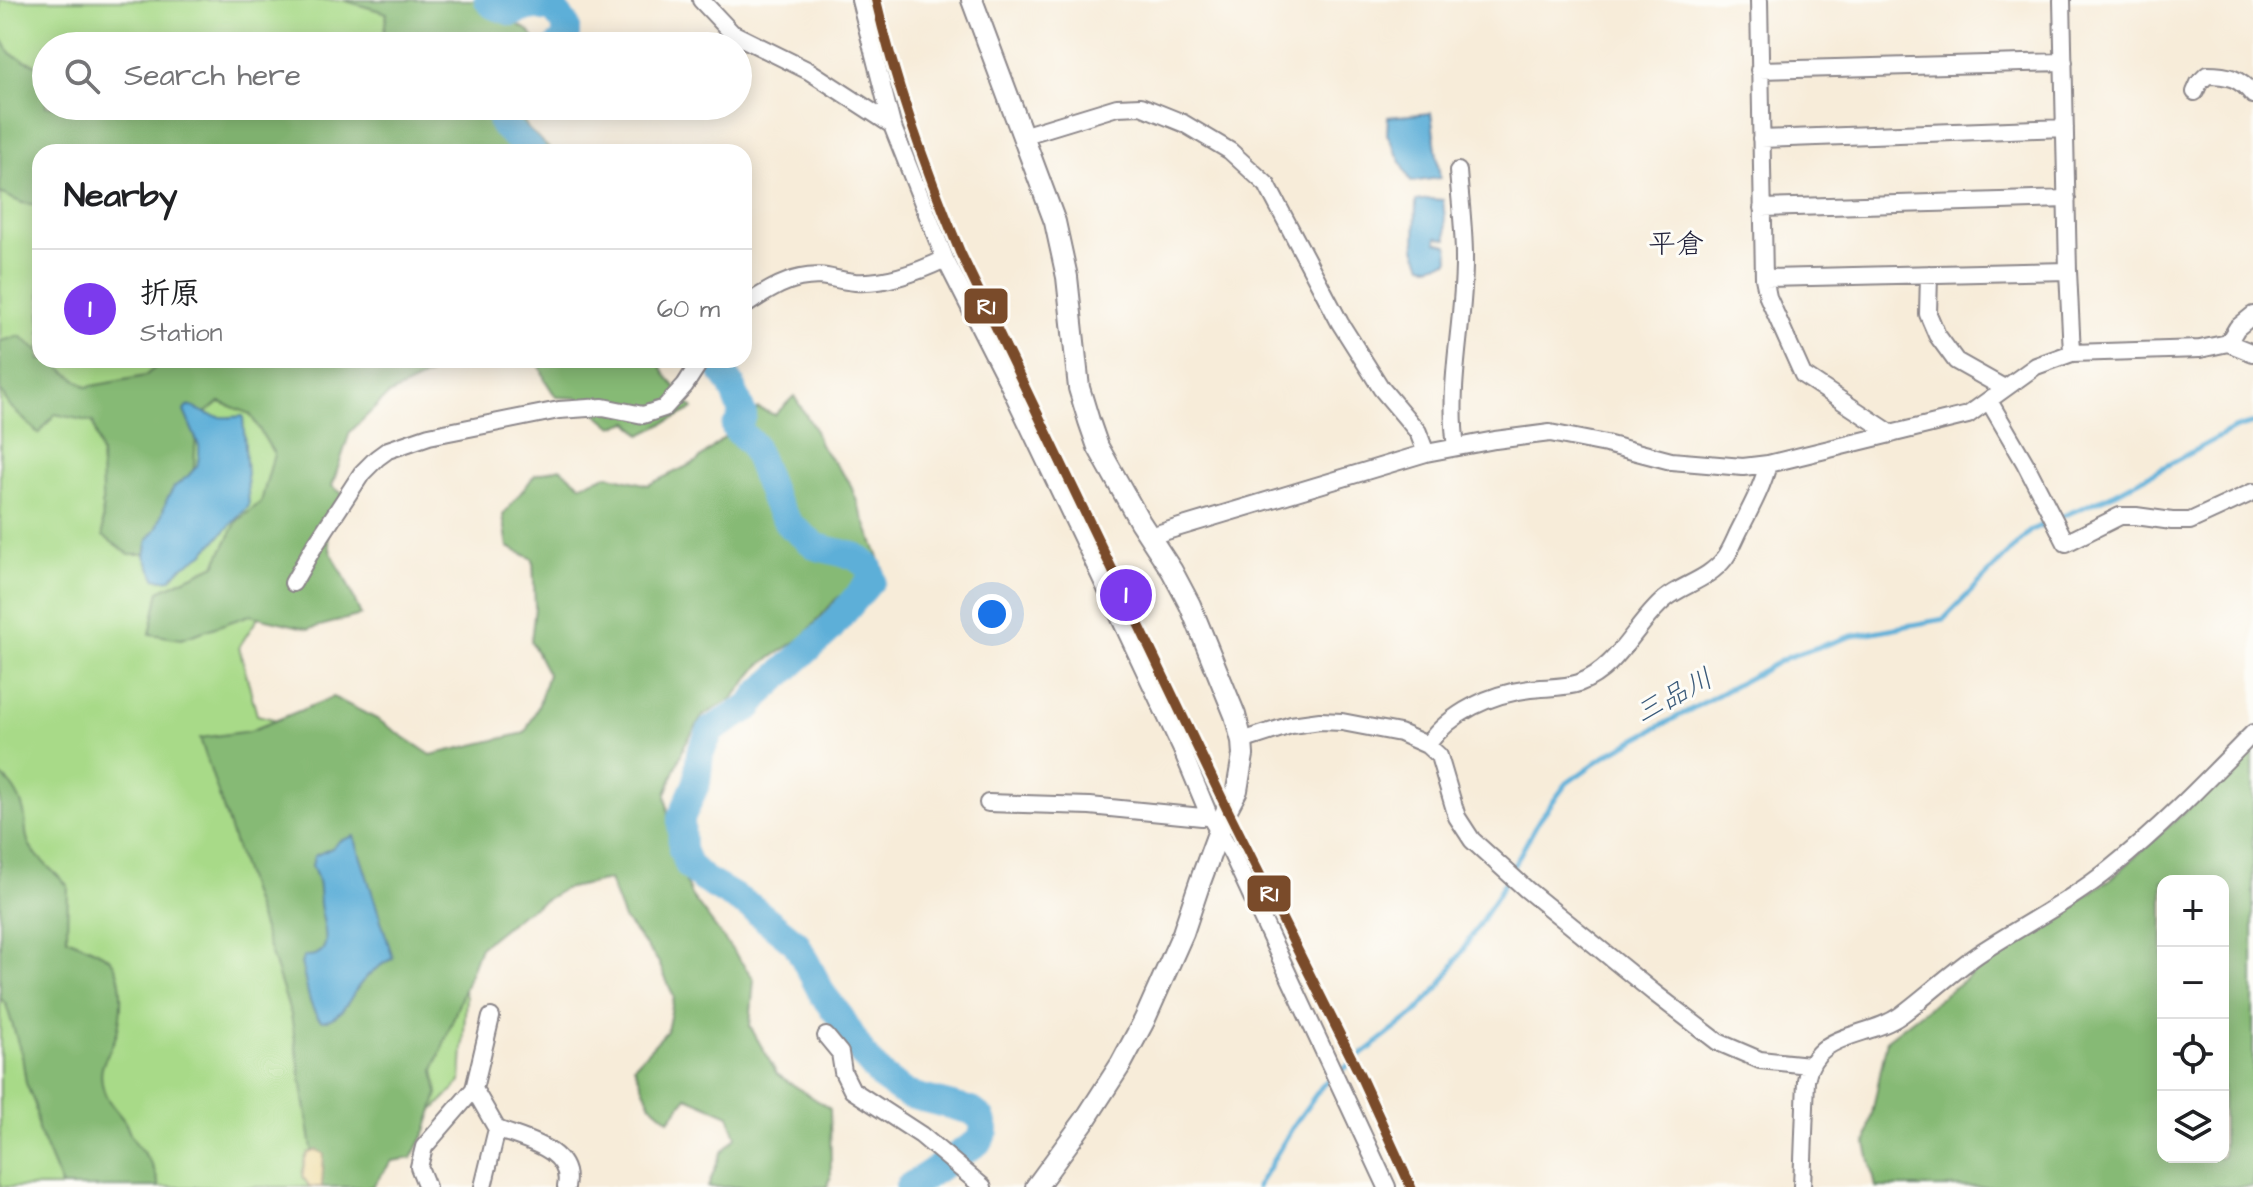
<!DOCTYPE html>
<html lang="en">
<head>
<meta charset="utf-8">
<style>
  body { margin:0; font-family:"Architects Daughter","Klee One",sans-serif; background:#f2f2f2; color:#202124 }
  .controls { position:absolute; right:24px; bottom:24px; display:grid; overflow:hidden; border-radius:16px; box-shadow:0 4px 20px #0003 }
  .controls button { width:72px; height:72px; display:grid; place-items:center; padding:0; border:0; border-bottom:2px solid #e0e0e0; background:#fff; color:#202124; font:40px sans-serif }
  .you { position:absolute; left:992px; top:614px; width:28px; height:28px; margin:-20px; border:6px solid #fff; border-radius:50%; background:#1a73e8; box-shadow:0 0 0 12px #1a73e833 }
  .badge { display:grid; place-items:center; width:52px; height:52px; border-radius:50%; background:#7c3aed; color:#fff; font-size:26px; font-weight:700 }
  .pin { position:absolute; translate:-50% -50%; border:4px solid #fff; box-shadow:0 2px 8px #0006 }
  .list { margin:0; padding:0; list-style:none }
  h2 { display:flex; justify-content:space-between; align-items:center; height:104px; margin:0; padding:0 32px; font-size:34px }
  h2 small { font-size:26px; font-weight:400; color:#757577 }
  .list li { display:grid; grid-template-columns:52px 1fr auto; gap:24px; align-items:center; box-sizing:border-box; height:120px; padding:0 32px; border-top:2px solid #e0e0e0 }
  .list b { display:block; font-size:30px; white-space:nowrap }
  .list p { margin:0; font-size:26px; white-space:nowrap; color:#757577 }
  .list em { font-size:26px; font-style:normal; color:#757577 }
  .icon { flex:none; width:44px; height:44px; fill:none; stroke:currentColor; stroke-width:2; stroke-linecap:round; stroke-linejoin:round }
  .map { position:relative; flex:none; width:2253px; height:1187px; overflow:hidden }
  .search { position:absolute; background:#fff; box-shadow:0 4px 20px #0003; left:32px; top:32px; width:720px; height:88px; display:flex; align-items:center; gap:20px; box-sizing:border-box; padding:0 28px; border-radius:44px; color:#757577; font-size:30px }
  .panel { position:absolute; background:#fff; box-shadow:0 4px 20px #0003; left:32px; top:144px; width:720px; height:224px; border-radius:24px }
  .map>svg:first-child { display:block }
  .green { fill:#a8da88; stroke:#657e62; stroke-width:2 }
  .forest { fill:#86ba74; stroke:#546e58; stroke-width:2; fill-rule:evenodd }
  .sand { fill:#eeda9e; stroke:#887e6c; stroke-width:2 }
  .water { fill:#5dafd8; stroke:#40688a; stroke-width:2 }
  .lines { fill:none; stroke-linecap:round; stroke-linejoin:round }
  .stream { stroke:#5dafd8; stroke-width:5 }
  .river { stroke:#5dafd8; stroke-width:28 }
  .minor-casing { stroke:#8c878a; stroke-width:20 }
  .tertiary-casing { stroke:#8c878a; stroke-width:24 }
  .minor { stroke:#fff; stroke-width:16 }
  .tertiary { stroke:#fff; stroke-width:20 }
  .rail-1-casing { stroke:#fdfcf7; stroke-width:16 }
  .rail-1 { stroke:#7a4b2a; stroke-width:10 }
  .labels { text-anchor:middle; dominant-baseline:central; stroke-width:6; stroke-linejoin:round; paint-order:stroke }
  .neighbourhood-label { font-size:28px; fill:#22223b; stroke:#fdfcf7 }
  .water-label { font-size:28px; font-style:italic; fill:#3a5a7a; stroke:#fdfcf7 }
  .line-badge { stroke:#fdfcf7; stroke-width:3 }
  .badge-label { font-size:22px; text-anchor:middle; font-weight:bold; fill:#fff }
</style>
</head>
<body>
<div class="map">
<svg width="2253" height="1187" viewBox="0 0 2253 1187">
  <rect width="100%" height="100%" fill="#fdfcf7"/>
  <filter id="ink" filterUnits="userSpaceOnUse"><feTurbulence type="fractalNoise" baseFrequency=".0125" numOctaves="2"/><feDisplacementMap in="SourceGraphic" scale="16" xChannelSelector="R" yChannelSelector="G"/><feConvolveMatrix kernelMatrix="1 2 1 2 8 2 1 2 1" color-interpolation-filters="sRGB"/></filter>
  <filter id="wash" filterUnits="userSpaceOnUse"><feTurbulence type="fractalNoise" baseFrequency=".006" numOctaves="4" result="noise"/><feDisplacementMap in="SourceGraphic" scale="32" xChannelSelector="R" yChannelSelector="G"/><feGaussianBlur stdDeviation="1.8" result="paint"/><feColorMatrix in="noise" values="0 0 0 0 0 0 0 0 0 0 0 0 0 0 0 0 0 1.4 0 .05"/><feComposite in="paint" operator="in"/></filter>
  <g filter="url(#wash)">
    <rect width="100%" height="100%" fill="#f7ecd9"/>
    <path class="green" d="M0 0H381L406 46H46V106L40 152V360H407L317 412 312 534 239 647 257 715 348 737 401 787 466 997 461 1082 369 1176 371 1187H0Z"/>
    <path class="forest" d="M343 0H474L529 31 539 46H338L383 37 387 13Z
      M0 36 11 54 46 69V106H516L528 129 553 152H40V205L22 203 0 193Z
      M20 336 40 352V360H51L86 387 145 376 164 360H472L437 371 388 395 350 432 332 486 344 495 324 522 331 553 344 576 361 615 309 629 250 615 181 639 150 634 159 591 215 565 237 521 261 502 274 454 250 414 220 402 197 419 192 498 154 554H129L103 536 101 455 93 422 55 414 39 434 9 405 0 390V341Z
      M538 360H658L665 374 693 409 641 435 629 422 613 427 578 398 556 397 545 380Z
      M794 396 814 428 820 445 849 481 883 568 836 599 803 637 760 665 732 699 703 716 685 744 666 794 671 845 691 895 754 979 750 1026 777 1074 830 1109 831 1178 827 1187H708L721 1153 736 1137 729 1115 687 1097 669 1120 651 1105 634 1066 667 1031 674 997 658 961 624 919 609 880 564 889 520 915 480 947 434 1070 438 1094 426 1131 412 1158 392 1161 372 1187H318L291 1015 200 738 250 731 333 697 377 719 431 755 525 733 538 707 548 674 531 641 535 607 533 559 508 547 503 515 535 475 560 468 581 485 607 475 648 485 696 462 758 408 775 415Z
      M2253 749V1187H1876L1866 1144 1887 1039 1983 965 2112 878ZM2163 881H2223V1157H2163Z
      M0 775C14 784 23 802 25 818 26 829 25 839 32 849 41 862 57 874 68 886L67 938C78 943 104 952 111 960 125 978 122 1013 117 1033 110 1056 95 1064 104 1091 108 1104 118 1111 125 1122 128 1127 129 1134 133 1139 146 1158 154 1161 159 1187H62L38 1130 35 1105 26 1083 22 1056 6 1004 0 998Z"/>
    <path class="sand" d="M317 1150 324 1154 322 1187H310L302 1176 305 1158 308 1153Z"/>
    <path class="water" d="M1431 113 1440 178 1411 182 1387 134 1388 117Z
      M1429 199 1443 200 1447 239 1437 237 1436 242 1448 245 1449 261 1429 266 1422 265 1415 248 1416 201Z
      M187 406C196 408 200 410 207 414 219 419 231 417 243 416L249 506 203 554 181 568 171 579 162 580 155 578 145 556 148 539 157 528 167 499 174 487 188 476 197 466 199 456V446L184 411Z
      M354 836 393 958C382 964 370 972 362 982 349 997 345 1018 322 1021 308 1011 306 980 301 963L305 956C338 957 322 923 320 904 318 884 321 885 312 866L314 856 332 848 339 841Z"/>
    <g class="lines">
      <path class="stream" d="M1257 1187 1294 1125 1322 1086 1414 1014 1440 986 1497 896 1539 820 1567 783 1608 754 1788 657 1852 636 1944 619 2031 530 2116 493 2234 429 2253 423"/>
      <path class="river" d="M488 0 493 5 512 12 533 6 554 10 566 25V39L558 46
        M498 106 502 124 532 152
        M714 360 731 384 743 415 735 428 753 445 775 502 790 525 817 547 855 556 869 567 872 579 829 630 758 695 751 706 711 730 700 753 697 782 681 818 682 850 689 866 703 879 751 907 796 943 823 995 841 1018 863 1055 882 1077 906 1094 972 1111 981 1118 985 1130 978 1142 909 1187"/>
    </g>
  </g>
  <g filter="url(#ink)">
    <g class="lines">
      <defs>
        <path id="minor" d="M701 0 732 33 809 71 892 125
          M860 0 892 125 945 259 1008 383 1092 559 1181 748 1209 815 1232 854 1387 1187
          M1759 0 1764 278 1768 297 1803 375 1892 434
          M2062 0 2068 271 2072 353
          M1759 70 2064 62
          M2195 92 2199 83 2207 75C2228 75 2240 78 2253 95
          M1022 136 1117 107 1141 106 1183 123 1230 151 1267 185 1340 323 1381 388 1418 432 1426 453
          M1761 139 2065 128
          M1762 208 2067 199
          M1929 274 1928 314 1937 335 1956 361 2004 388
          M1764 278 2068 271
          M744 306C761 295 780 282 800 278 825 273 832 280 855 282 886 284 918 272 945 259
          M2228 343 2237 328 2253 315
          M1989 401 2025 463 2066 543 2120 516H2136L2172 521H2190L2253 492
          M1456 447C1447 383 1465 320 1464 257 1464 228 1460 199 1458 171
          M1150 536 1426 453 1495 440 1550 433 1606 444 1671 461 1743 467 1768 464 1968 415 2036 366 2072 353 2200 349 2228 343 2253 353
          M293 583 313 548 362 473 377 458 388 450 429 436 559 410 603 407 643 415 664 408 685 385 701 360
          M1242 741 1291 725 1320 721 1342 722 1400 733 1427 745 1439 756 1457 817 1472 840 1526 889 1653 992 1718 1042 1760 1060 1809 1065
          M1427 745C1451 712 1490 694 1530 689 1545 687 1565 688 1579 683 1619 668 1634 625 1665 599 1683 584 1708 580 1725 558 1731 550 1735 539 1739 531 1750 509 1762 488 1768 464
          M988 803 1090 806 1202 817 1209 815
          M491 1017 474 1089 497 1129
          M826 1036 840 1053 843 1072 852 1090 921 1135 983 1187
          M427 1187 419 1167 424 1147 474 1089
          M483 1187 497 1129C524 1140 574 1149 566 1187
          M1802 1187 1806 1080C1815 1030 1868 1039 1901 1015 1928 995 1955 969 1983 951 2026 923 2072 900 2111 868 2162 827 2208 779 2253 733"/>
        <path id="tertiary" d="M972 0 1055 222 1067 277 1079 388 1089 421 1098 447 1140 522 1172 571 1190 605 1235 715 1242 741 1243 755 1237 790 1227 809 1200 882 1183 933 1144 1021 1121 1064 1085 1120 1036 1187"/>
      </defs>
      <use href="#minor" class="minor-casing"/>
      <use href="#tertiary" class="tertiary-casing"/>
      <use href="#minor" class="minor"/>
      <use href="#tertiary" class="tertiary"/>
      <defs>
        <path id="rail-1" d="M876 0C896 87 926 170 960 252L1227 809 1359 1073 1411 1187"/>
      </defs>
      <use href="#rail-1" class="rail-1-casing"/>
      <use href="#rail-1" class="rail-1"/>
    </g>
  </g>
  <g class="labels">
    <g class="neighbourhood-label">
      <text x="1676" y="244">平倉</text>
    </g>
    <g class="water-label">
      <text transform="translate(1674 696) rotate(-28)">三品川</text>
    </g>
  </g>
  <g class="line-badge">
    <rect x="963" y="287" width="46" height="38" rx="8" fill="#7a4b2a"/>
    <rect x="1246" y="874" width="46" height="39" rx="8" fill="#7a4b2a"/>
  </g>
  <g class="badge-label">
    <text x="986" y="314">R1</text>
    <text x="1269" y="901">R1</text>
  </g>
</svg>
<div class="controls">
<button>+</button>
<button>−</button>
<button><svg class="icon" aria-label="locate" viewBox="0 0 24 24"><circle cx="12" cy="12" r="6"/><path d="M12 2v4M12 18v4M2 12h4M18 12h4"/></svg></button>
<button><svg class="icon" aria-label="layers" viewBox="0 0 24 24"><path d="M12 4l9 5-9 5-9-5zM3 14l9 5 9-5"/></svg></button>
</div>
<div class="you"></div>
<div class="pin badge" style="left:1126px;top:595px">1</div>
<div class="search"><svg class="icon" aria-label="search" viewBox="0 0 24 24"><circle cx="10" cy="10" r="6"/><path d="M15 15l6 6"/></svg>Search here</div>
<section class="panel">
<h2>Nearby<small></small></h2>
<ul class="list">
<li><span class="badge">1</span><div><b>折原</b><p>Station</p></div><em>60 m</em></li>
</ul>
</section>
</div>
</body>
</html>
